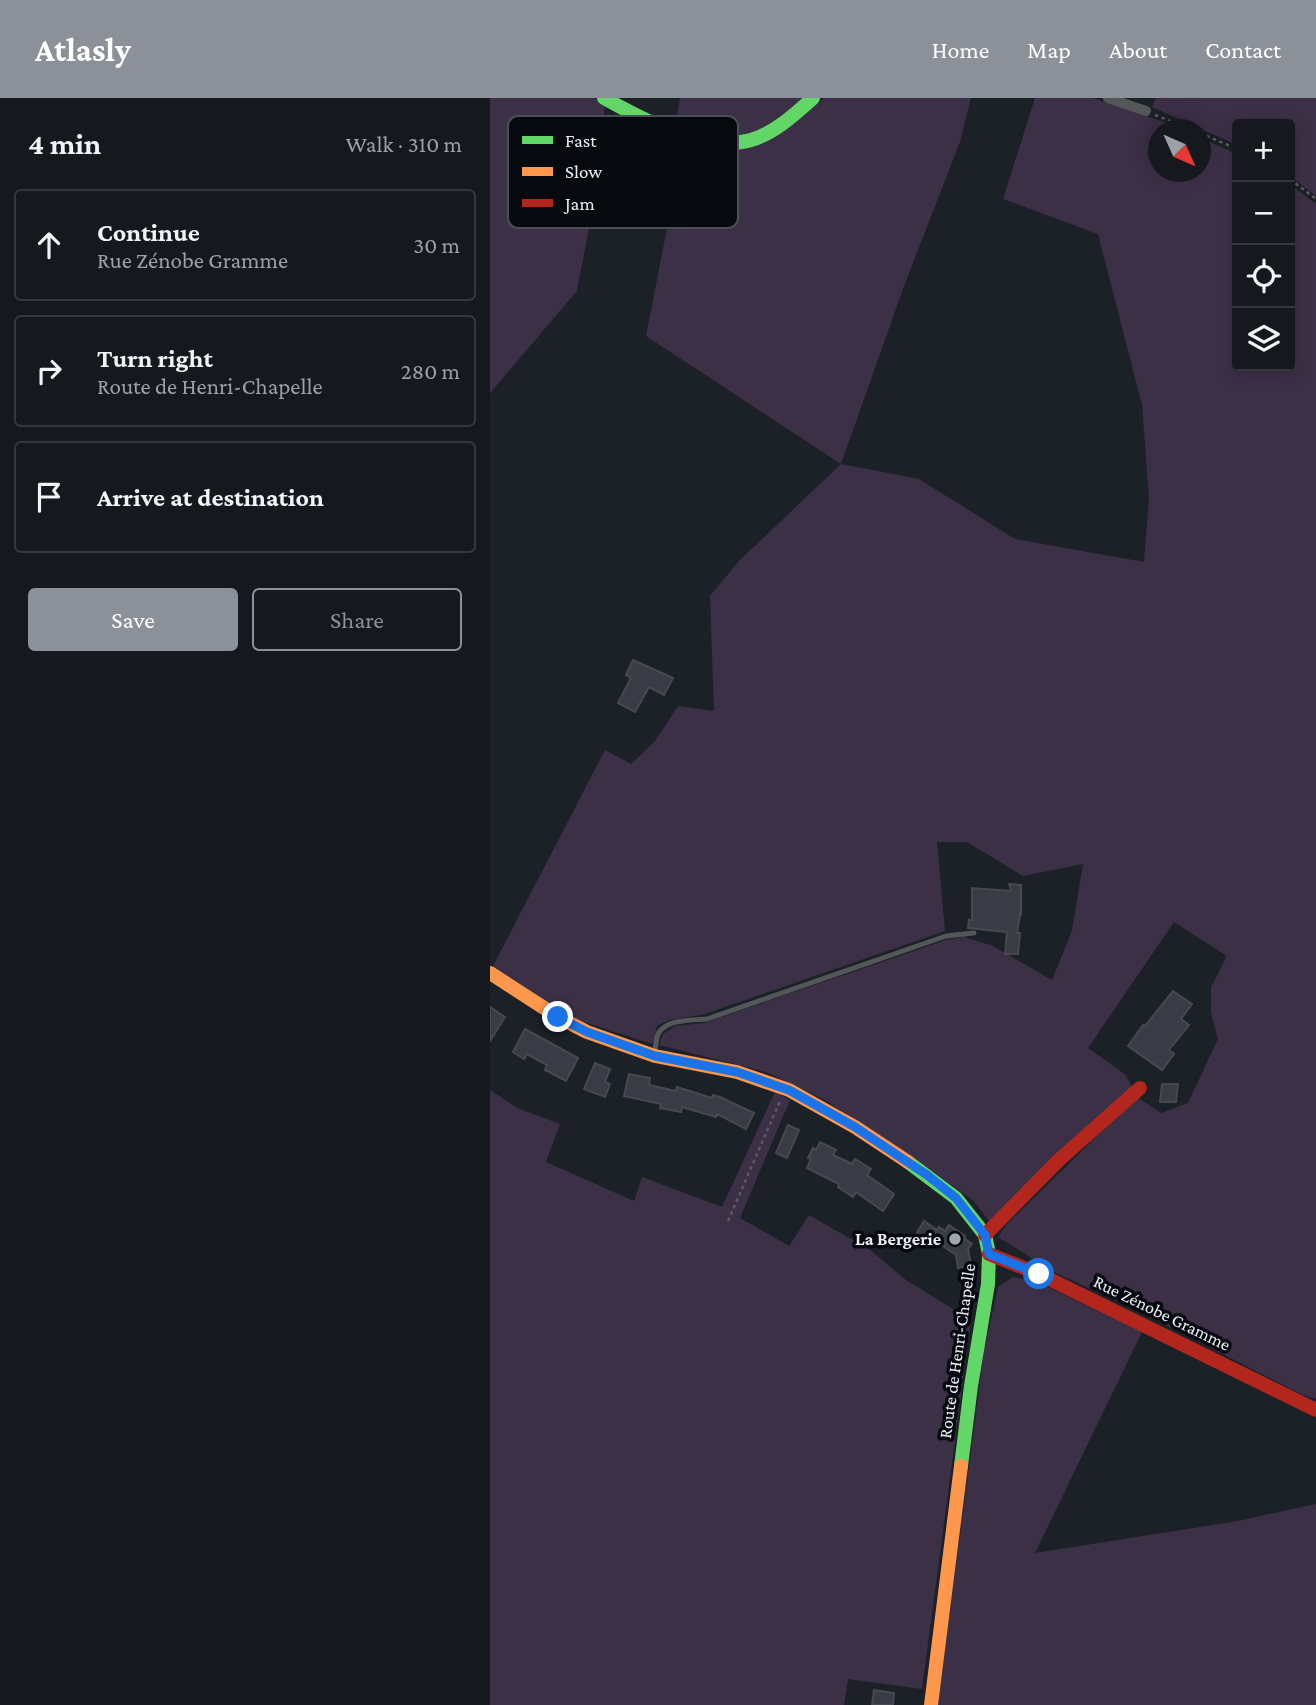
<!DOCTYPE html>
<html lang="en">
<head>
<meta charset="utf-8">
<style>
  body { margin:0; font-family:"Crimson Pro",serif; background:#22262a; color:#f1f3f6 }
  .controls { position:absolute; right:21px; top:21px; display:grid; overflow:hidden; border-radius:7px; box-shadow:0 4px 18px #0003 }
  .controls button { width:63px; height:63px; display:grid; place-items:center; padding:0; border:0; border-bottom:2px solid #34383b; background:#15191d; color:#f1f3f6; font:35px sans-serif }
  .compass { position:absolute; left:658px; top:21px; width:63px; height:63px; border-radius:50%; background:#15191d; box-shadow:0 4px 18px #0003; rotate:135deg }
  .stop { position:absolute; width:21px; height:21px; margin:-16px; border:5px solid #1a73e8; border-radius:50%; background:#fff }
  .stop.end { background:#1a73e8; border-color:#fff; box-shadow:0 2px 7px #0008 }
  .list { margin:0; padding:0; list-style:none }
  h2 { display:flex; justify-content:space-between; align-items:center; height:91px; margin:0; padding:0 28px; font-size:30px }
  h2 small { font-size:23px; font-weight:400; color:#9da0a4 }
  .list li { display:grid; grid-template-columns:46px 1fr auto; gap:21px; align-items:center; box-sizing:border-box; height:112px; margin:0 14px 14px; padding:0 14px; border:2px solid #34383b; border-radius:7px }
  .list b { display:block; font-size:26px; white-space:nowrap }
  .list p { margin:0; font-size:23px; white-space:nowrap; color:#9da0a4 }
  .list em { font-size:23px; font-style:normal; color:#9da0a4 }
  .actions { display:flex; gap:14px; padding:21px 28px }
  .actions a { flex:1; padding:16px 0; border:2px solid #8c9099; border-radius:7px; text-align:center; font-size:24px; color:#8c9099 }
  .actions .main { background:#8c9099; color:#fff }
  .icon { flex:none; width:38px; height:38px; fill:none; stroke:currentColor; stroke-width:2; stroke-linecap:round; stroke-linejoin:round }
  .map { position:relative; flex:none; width:826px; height:1607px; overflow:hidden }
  header { display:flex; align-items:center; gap:42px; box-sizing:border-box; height:98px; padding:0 35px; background:#8c9099; color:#fff }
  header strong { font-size:33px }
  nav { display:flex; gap:38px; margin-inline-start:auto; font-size:24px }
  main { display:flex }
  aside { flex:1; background:#15191d }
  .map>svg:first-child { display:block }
  .green { fill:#3c3047 }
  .building { fill:#393b45; stroke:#47494f; stroke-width:2 }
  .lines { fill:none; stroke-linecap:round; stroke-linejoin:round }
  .path { stroke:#5a5d60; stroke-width:2.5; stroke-dasharray:3.5 3.5; stroke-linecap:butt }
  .lane { stroke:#535758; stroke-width:5 }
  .street { stroke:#535758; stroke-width:10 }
  .fast { stroke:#63d668; stroke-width:14 }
  .slow { stroke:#ff974d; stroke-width:14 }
  .jam { stroke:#b3261e; stroke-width:14 }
  .route { stroke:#1a73e8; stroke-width:9 }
  .poi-dot { fill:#a1a7ae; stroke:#060a0f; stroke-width:2.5 }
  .labels { text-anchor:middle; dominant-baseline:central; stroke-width:7; stroke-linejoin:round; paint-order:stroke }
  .poi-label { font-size:18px; font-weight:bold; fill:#e8eff7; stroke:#060a0f; text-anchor:end }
  .street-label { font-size:18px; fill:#e8eff7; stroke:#060a0f }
  .key { fill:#060a0f; stroke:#4a4f55; stroke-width:2 }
  .key-label { font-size:19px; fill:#e8eff7 }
</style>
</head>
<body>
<header>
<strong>Atlasly</strong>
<nav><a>Home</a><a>Map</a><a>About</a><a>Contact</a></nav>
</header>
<main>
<aside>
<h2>4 min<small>Walk · 310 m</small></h2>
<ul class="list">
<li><svg class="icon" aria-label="ahead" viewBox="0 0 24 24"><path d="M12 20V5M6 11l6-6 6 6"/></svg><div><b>Continue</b><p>Rue Zénobe Gramme</p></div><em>30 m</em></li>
<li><svg class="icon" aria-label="right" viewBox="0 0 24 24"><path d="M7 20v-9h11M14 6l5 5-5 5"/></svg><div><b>Turn right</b><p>Route de Henri-Chapelle</p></div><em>280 m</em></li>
<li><svg class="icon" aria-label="arrive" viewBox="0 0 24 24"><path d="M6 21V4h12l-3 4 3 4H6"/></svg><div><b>Arrive at destination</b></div></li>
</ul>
<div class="actions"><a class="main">Save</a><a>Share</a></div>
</aside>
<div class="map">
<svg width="826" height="1607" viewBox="0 0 826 1607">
  <rect width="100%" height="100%" fill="#1c2127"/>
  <path class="green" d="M0 0H105L115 7 105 98 87 193 0 295Z
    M190 0H316C306 9 268 37 256 40 233 44 207 35 185 31Z
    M334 0H481L470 44 414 188 351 366 429 381 525 441 654 464 659 400 652 307 608 136 513 101 545 0H603L674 24 692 31 668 32V74H710L711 40 747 56V268H800V86L826 106V1301L813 1297 650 1214 564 1174 508 1139 517 1126 647 999 671 1015 698 1005 728 941 721 915V889L737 858 684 824 598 950 636 977 642 989 502 1127 483 1102 427 1063 335 1002 276 974 169 947 173 936 185 928 214 925 456 842 474 839 503 848 562 882 582 833 593 766 533 778 477 744H447L455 833 215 916 179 922 167 928 162 946 85 921 3 868 115 652 141 666 165 643 188 608 224 613 220 498 249 463 351 366 156 238 194 43 253 50 294 33Z
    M666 0H826V98L800 78V26H747V47L662 9Z
    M0 992 27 1010 70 1026 56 1064 144 1103 152 1079 232 1109 285 994 300 1002 250 1120 299 1148 319 1117 380 1152 416 1182 481 1222 432 1591 358 1581 354 1607H0Z
    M523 1179 545 1183 652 1234 545 1455 748 1423 826 1406V1607H448L494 1253 508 1189Z"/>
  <path class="building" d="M143 562 183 580 174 597 159 589 145 614 128 605 141 580 136 577Z
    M519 786 531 787V818L530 816 527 835H530L528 856H515L517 834 478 830 479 822H482V790L521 793Z
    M683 893 702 906 691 921 699 927 679 952 684 956 672 972 638 948 653 927 655 928Z
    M0 909 15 919 0 943Z
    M35 931 88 960 76 983 55 972 57 967 37 956 34 961 23 954Z
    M105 965 120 971 115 984 120 986 115 999 94 991Z
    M139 976 160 980 159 987 186 993 187 989 222 1000 223 997 230 999 264 1015 256 1031 227 1016 226 1019 192 1009 191 1014 170 1010 171 1006 134 998Z
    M672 986H688L686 1004H670Z
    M298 1027 309 1032 297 1060 286 1055Z
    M330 1044 346 1052 343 1057 362 1066 365 1061 381 1071 377 1077 404 1096 393 1113 366 1094 363 1099 348 1089 349 1086 317 1070 321 1061 318 1060 323 1050 326 1052Z
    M434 1123 447 1132 449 1129 455 1133 459 1127 475 1138 474 1140 482 1146 478 1151 481 1167 468 1170 466 1157 446 1143 445 1145 442 1143 438 1148 425 1138Z
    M384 1592 404 1595 403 1607H382Z"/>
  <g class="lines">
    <path class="path" d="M665 17 703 32
      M710 35 747 51
      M800 81 826 101
      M238 1123 290 1003"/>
    <path class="lane" d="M165 955C166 947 165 937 171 932 181 921 204 922 217 921L456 838 484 835"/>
    <path class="street" d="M618 0 656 13"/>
    <path class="fast" d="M114 0C153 22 215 55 261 42 285 35 305 16 323 0
      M418 1064 466 1100 495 1137 499 1156 498 1186 481 1288 471 1368"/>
    <path class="slow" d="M0 875 68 919 97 934 165 958 247 974 299 992 365 1029 418 1064
      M441 1607 471 1368"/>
    <path class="jam" d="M495 1137 569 1062 650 990
      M499 1156 549 1176 826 1312"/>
  </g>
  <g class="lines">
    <path class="route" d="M68 919 97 934 165 958 247 974 299 992 365 1029 437 1077 466 1100 495 1137 499 1156 549 1176"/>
  </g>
  <circle class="poi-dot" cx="465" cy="1141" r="7"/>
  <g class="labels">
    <g class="poi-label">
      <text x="451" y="1141">La Bergerie</text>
    </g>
    <g class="street-label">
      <text transform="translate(672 1215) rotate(26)">Rue Zénobe Gramme</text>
      <text transform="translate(467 1253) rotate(-82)">Route de Henri-Chapelle</text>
    </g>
  </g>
  <rect x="18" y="18" width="230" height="112" rx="10" class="key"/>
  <rect x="32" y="38" width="31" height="8" fill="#63d668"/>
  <rect x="32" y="69" width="31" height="9" fill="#ff974d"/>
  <rect x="32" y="101" width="31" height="8" fill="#b3261e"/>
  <g class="key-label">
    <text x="75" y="49">Fast</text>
    <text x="75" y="80">Slow</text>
    <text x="75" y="112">Jam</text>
  </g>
</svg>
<div class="controls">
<button>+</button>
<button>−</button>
<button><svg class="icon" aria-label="locate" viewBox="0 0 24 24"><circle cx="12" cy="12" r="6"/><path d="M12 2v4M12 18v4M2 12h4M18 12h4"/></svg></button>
<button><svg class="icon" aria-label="layers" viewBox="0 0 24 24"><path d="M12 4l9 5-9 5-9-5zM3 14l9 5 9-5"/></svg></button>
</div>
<svg class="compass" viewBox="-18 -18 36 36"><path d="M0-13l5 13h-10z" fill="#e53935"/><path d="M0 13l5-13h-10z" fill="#9da0a4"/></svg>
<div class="stop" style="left:549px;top:1176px"></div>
<div class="stop end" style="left:68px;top:919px"></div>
</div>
</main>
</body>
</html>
